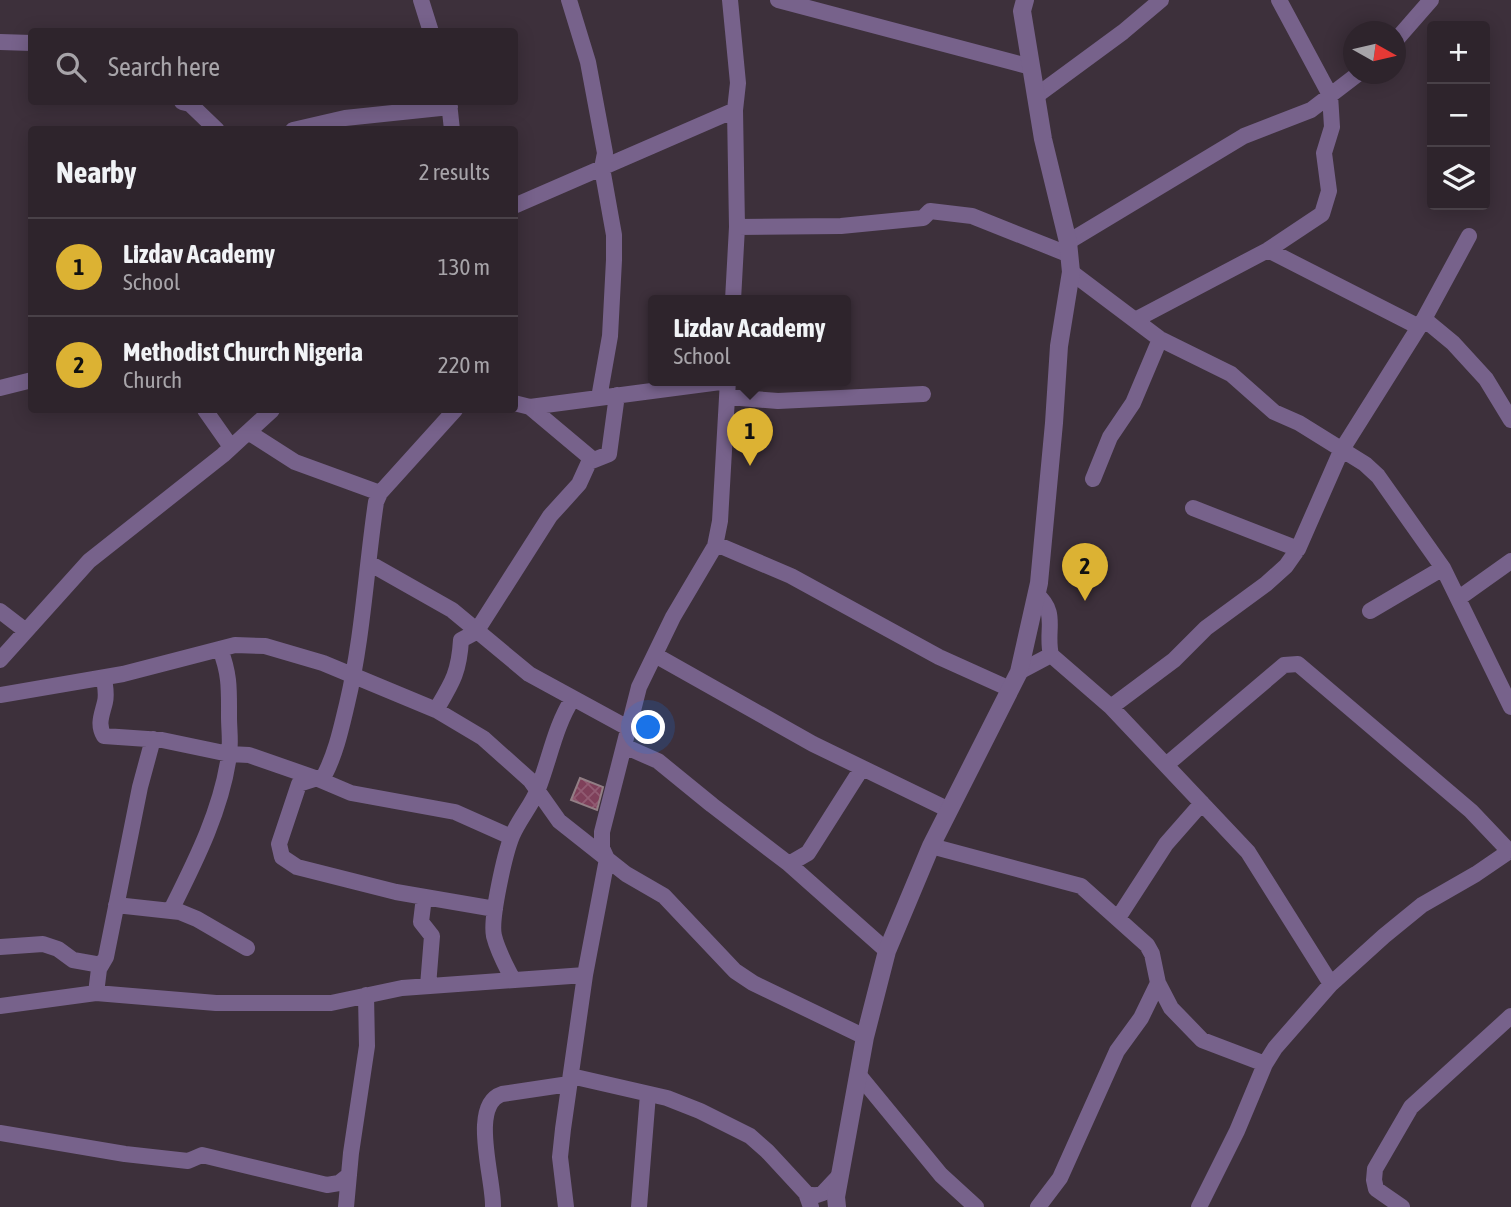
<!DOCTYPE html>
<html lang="en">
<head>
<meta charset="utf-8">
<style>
  body { margin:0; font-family:"Asap Condensed",sans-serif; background:#3a3038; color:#f1f3f6 }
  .controls { position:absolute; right:21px; top:21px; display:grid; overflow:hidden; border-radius:7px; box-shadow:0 4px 18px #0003 }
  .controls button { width:63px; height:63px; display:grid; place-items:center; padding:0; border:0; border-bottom:2px solid #494148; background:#2e242c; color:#f1f3f6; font:35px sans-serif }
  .compass { position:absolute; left:1343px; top:21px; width:63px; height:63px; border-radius:50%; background:#2e242c; box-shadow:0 4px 18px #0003; rotate:98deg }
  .you { position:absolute; left:649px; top:728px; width:24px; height:24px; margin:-18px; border:5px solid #fff; border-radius:50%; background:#1a73e8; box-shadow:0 0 0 10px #1a73e833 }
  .badge { display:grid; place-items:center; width:46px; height:46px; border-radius:50%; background:#dcb233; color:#111; font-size:23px; font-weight:700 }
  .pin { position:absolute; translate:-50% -58px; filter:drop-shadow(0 2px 4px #0008) }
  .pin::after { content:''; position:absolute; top:37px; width:24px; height:21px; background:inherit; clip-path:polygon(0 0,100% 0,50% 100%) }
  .popup { position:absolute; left:648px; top:295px; width:203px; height:91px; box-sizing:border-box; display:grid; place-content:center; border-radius:7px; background:#2e242c; filter:drop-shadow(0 2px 5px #0005); font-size:23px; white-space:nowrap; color:#a7a4a9 }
  .popup b { font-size:26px; color:#f1f3f6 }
  .popup::after { content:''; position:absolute; left:50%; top:100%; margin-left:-14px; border:14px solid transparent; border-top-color:#2e242c }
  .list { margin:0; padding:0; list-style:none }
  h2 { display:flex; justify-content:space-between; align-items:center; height:91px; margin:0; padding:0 28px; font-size:30px }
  h2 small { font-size:23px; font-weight:400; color:#a7a4a9 }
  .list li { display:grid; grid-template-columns:46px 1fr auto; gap:21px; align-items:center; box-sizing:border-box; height:98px; padding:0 28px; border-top:2px solid #494148 }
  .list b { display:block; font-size:26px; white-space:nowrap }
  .list p { margin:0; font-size:23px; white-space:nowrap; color:#a7a4a9 }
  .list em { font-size:23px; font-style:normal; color:#a7a4a9 }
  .icon { flex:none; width:38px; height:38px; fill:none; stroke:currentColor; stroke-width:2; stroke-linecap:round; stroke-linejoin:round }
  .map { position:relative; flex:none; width:1511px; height:1207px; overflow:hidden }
  .search { position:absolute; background:#2e242c; box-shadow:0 4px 18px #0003; left:28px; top:28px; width:490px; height:77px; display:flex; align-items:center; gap:18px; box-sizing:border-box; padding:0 24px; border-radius:7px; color:#a7a4a9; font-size:26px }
  .panel { position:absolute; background:#2e242c; box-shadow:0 4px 18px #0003; left:28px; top:126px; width:490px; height:287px; border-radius:7px }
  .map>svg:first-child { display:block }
  .building { fill:url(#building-cross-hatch); stroke:#927e85; stroke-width:2 }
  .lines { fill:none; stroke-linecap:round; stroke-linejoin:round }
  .minor { stroke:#77628b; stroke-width:16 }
  .tertiary { stroke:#77628b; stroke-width:18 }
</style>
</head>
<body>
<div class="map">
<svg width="1511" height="1207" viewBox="0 0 1511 1207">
  <defs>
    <pattern id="building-cross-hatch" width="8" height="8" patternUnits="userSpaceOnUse" patternTransform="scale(1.75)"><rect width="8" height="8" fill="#7f405a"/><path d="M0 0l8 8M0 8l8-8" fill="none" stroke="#915b72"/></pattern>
  </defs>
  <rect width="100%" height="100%" fill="#3d303b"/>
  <path class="building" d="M580 778 603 787 597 810 571 800Z"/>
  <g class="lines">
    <path class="minor" d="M421 0 431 32
      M569 0 588 62 605 153 602 168 614 235V260L610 336 599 398
      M730 0 738 83 735 110 737 227 733 300
      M778 0 1031 67
      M1396 40 1431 0
      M0 42 32 43
      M1036 96 1123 32 1161 0
      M182 102 190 104 217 130
      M449 102 452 130
      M293 130 345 118 450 107
      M514 206 735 110
      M737 227 841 226 923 218 930 211 972 216 1070 255
      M1068 242 1244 136 1311 110 1358 74
      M1268 250 1419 327
      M1071 272 1160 339 1231 374 1274 412 1299 423 1365 464 1378 476 1443 568 1511 707
      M1424 319 1453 343 1486 379 1511 420
      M1135 320 1268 250 1322 214 1329 191 1324 153 1332 127 1330 95 1279 0
      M0 388 32 380
      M728 397 778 401 923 394
      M514 403 530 407 728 381
      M530 407 592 459
      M205 410 231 447
      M455 410 380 493 376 502C366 569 363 637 347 704 341 729 336 753 324 776L299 784 279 844 282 857 297 867 396 892 495 909
      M248 432 295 462 380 493
      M1093 479 1110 437 1133 403 1160 339
      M1193 508 1298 549
      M716 544 791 576 939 657 1010 689
      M369 563 452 610 529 674 628 728
      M1036 594C1059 613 1045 630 1051 655L1111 707 1248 852 1331 984
      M1459 598 1511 561
      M0 611 26 631
      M1370 611 1443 568
      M655 655 813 744 949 810
      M0 660 89 561 223 455 272 410
      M1019 672 1051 655
      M104 678C105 686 107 694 105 702 102 715 97 724 104 736L162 740 229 754 249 755 318 779 351 793 455 812 511 837
      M0 695 123 674 235 645 265 646 323 663 436 710 483 738 530 780 559 821 626 874 664 896 735 971 753 983 865 1037
      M1111 707 1174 660 1206 628 1266 584 1286 566 1298 549 1341 451 1424 319 1469 236
      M436 710C452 683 459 673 461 640L476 632 550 516 579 484 589 462 609 454 617 395
      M624 746 658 761 712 805 789 864 887 951
      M1166 765 1284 665 1298 664 1471 811 1509 851
      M931 846 1081 886 1147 945 1152 954 1158 983 1171 1008 1202 1040 1265 1064
      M789 864 808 853 862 768
      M424 897 421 922 432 936 428 986
      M116 905 180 912 197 919 247 948
      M171 910C195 862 222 809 229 755 231 742 229 729 229 717 229 689 230 675 220 649
      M1118 918 1166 844 1202 803
      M0 947 43 944 58 949 73 960 101 965
      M513 980C506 966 498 952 494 936 490 919 505 853 512 836 519 819 532 805 538 789 550 758 555 726 573 698
      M96 993 99 969 106 957 140 787 153 739
      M0 1006 96 993 216 1003H331L402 988 585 975
      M858 1074 941 1175 976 1207
      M571 1076 667 1098 700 1111 750 1136 767 1151 806 1193 811 1207
      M0 1133 125 1154 188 1161 202 1155 327 1185 339 1183 349 1175
      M806 1193 814 1196 823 1193 839 1176
      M346 1207 351 1153 367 1046 366 995
      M493 1207C494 1179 469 1105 502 1094L569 1084
      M566 1207 560 1157 563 1129 585 975 607 859 602 848V832L639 687 673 617 715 546 720 521 728 380
      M639 1207 648 1094
      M1038 1207 1060 1178 1117 1051 1141 1018 1158 983
      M1199 1207 1237 1131 1265 1064 1275 1048 1331 984 1384 936 1422 905 1476 874 1511 850
      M1402 1207 1376 1189 1374 1180 1375 1169 1411 1107 1511 1016"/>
    <path class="tertiary" d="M837 1207 836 1197 865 1037 887 951 931 846 1019 672 1039 583 1054 423 1059 346 1071 272 1068 242 1043 139 1022 11 1025 0"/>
  </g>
</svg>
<div class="controls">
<button>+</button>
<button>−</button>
<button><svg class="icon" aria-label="layers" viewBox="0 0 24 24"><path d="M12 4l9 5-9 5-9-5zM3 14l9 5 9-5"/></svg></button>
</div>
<svg class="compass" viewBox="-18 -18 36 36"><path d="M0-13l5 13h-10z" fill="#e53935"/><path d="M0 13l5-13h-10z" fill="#a7a4a9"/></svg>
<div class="you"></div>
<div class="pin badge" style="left:750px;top:466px">1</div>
<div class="popup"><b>Lizdav Academy</b>School</div>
<div class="pin badge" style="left:1085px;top:601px">2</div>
<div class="search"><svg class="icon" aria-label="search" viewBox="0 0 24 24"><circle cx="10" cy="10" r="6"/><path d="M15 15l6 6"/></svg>Search here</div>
<section class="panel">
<h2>Nearby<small>2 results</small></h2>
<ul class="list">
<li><span class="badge">1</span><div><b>Lizdav Academy</b><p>School</p></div><em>130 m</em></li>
<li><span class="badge">2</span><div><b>Methodist Church Nigeria</b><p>Church</p></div><em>220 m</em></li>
</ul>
</section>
</div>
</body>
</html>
